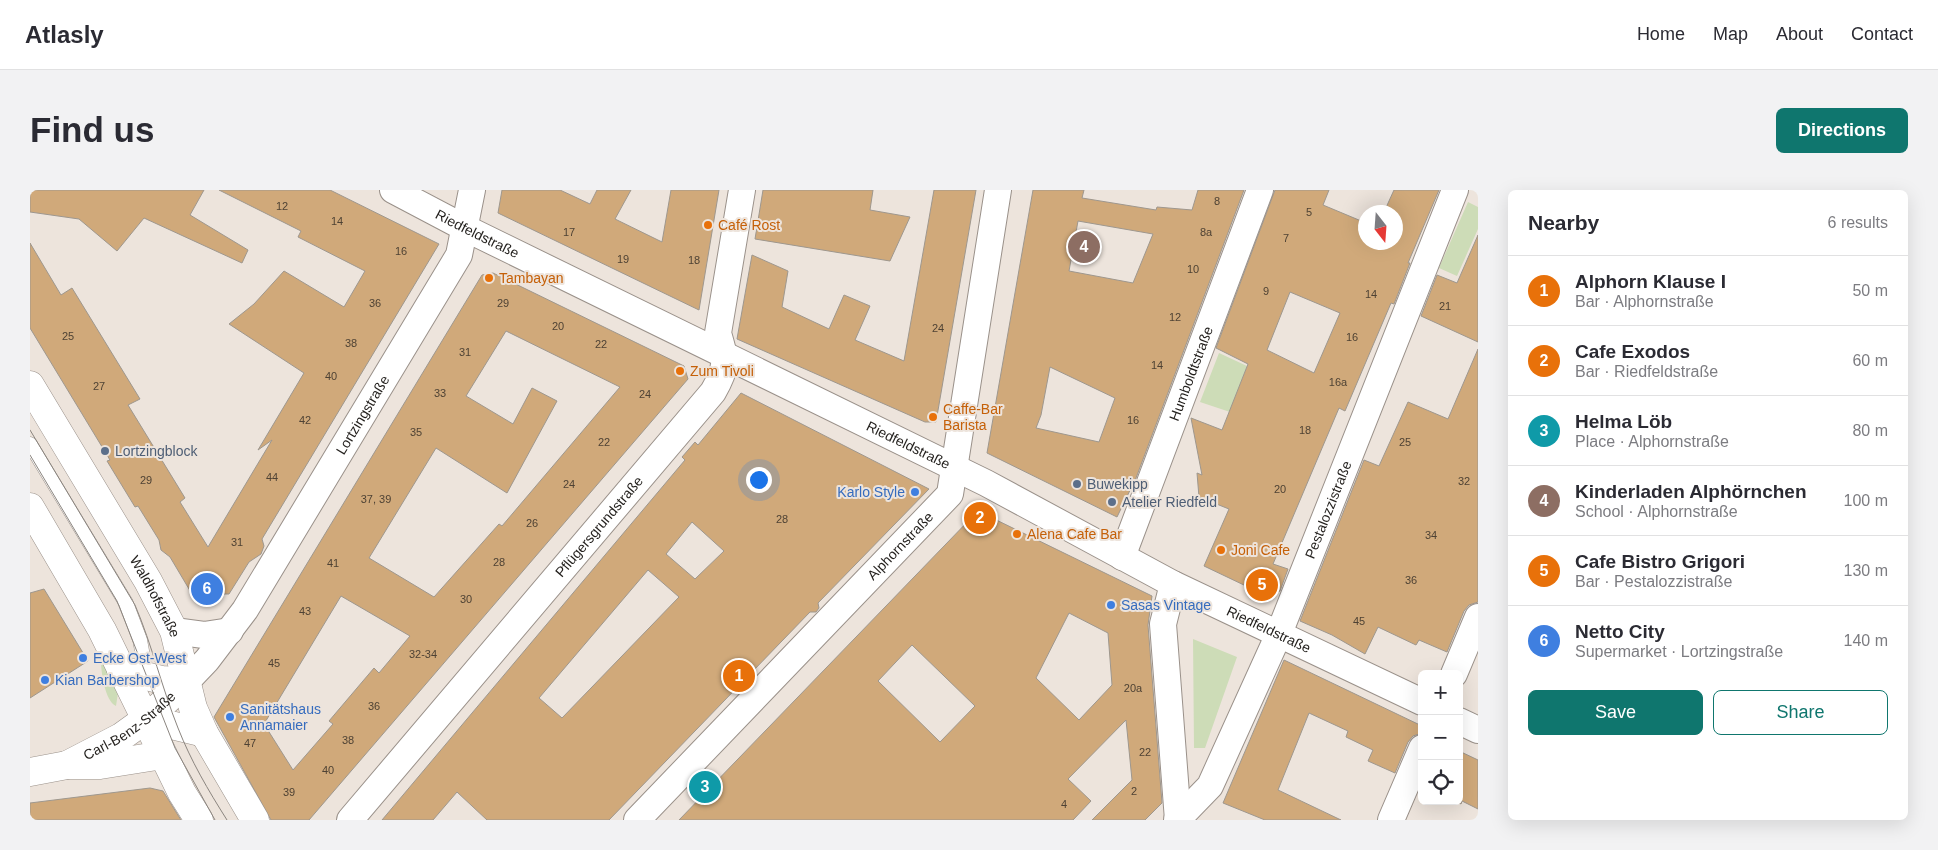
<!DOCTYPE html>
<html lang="en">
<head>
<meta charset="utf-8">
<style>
  body { margin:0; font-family:Arial,sans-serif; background:#f2f2f3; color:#2b2b33 }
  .controls { position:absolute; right:15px; bottom:15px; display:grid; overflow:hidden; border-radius:8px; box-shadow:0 5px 20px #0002 }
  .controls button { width:45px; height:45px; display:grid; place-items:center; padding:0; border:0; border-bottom:1px solid #e1e1e2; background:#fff; color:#2b2b33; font:25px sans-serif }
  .compass { position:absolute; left:1328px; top:15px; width:45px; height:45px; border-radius:50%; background:#fff; box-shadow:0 5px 20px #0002; rotate:163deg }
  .you { position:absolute; left:728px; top:289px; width:18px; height:18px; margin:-12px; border:4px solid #fff; border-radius:50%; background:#1a73e8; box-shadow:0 0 0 8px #1a73e833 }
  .badge { display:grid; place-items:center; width:32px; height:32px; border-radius:50%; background:#0f766e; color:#fff; font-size:16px; font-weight:700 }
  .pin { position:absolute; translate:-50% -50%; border:2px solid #fff; box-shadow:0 1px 5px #0006 }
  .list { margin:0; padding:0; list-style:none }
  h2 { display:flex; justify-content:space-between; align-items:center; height:65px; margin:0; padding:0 20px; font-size:21px }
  h2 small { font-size:16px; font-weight:400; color:#7c7c81 }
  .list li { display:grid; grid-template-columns:32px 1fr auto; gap:15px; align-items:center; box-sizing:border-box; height:70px; padding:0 20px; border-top:1px solid #e1e1e2 }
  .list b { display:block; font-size:19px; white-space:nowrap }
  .list p { margin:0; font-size:16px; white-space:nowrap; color:#7c7c81 }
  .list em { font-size:16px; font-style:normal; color:#7c7c81 }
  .actions { display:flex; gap:10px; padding:15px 20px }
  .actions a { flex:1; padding:11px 0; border:1px solid #0f766e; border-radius:8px; text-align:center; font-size:18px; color:#0f766e }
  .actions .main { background:#0f766e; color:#fff }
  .icon { flex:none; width:28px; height:28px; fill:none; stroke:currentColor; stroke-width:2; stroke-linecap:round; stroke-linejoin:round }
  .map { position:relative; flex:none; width:1448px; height:630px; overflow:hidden; border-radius:8px }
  header { display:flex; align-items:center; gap:30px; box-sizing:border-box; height:70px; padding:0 25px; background:#fff; border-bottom:1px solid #e1e1e2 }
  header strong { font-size:24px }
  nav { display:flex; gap:28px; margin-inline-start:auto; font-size:18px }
  .intro { display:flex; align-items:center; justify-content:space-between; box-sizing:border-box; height:120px; padding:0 30px }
  h1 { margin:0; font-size:35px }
  .button { padding:12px 22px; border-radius:8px; background:#0f766e; color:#fff; font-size:18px; font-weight:700 }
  main { display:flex; gap:30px; padding:0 30px }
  aside { flex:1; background:#fff; border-radius:8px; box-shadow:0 5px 20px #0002 }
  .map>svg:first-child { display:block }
  .green { fill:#cddcb7 }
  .building { fill:#d0a97a; stroke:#9e978e; fill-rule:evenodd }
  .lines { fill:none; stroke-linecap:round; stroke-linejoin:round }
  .lane-casing { stroke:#9a918a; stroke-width:15 }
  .street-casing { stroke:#9a918a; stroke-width:28 }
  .secondary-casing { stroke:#9a918a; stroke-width:29 }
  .lane { stroke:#fff; stroke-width:14 }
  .street { stroke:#fff; stroke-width:26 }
  .secondary { stroke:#fff; stroke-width:28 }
  .tram { stroke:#8b857f; stroke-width:1 }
  .food-dot { fill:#e8710a; stroke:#ede4dc; stroke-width:2 }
  .service-dot { fill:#5c6f8a; stroke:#ede4dc; stroke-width:2 }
  .shop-dot { fill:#3f7fe0; stroke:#ede4dc; stroke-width:2 }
  .labels { text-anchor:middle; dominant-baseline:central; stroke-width:4; stroke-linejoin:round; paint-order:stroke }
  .number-label { font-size:11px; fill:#4e4234 }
  .food-label { font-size:14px; fill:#c56008; stroke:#ede4dc; text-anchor:start }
  .street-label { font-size:14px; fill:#221f1c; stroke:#ede4dc }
  .service-label { font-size:14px; fill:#4e5e75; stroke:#ede4dc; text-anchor:start }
  .shop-label { font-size:14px; fill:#366cbe; stroke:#ede4dc; text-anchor:start }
</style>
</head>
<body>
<header>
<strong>Atlasly</strong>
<nav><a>Home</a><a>Map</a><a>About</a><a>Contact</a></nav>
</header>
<div class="intro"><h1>Find us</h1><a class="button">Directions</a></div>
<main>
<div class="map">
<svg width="1448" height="630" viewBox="0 0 1448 630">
  <rect width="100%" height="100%" fill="#ede4dc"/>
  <path class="green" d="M1438 12 1448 17V39L1427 86 1409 78Z
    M1189 163 1217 176 1200 222 1170 212Z
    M1163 449 1207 467 1175 558H1164Z
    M71 464 89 496 86 516C74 511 70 476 71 464Z"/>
  <path class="building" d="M0 0H174L160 25 218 60 212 73 114 28 87 61 49 29 0 22Z
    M189 0H300L409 54 232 349 234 356 231 364 219 372 199 404H162L140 367 131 360 129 350 108 316 105 317 77 271 80 270 0 138V53L31 105 42 98 110 209 98 215 155 308 150 312 178 357 242 250 228 260 274 183 199 134 224 114 254 81 314 117 335 81 268 47 271 41Z
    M472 0H530L560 14 567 0H601L585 29 632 52 641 0H689L669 120 468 23Z
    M733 0H843L840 20 880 27 860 71 725 49Z
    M904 0H946L906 232H895L707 149 722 65 758 81 752 117 799 139 814 105 840 116 825 150 874 171Z
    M1003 0H1054L1052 8 1126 20 1127 17 1162 20 1168 0H1214L1106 288 1087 327 957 263ZM1048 31 1123 44 1103 93 1039 81ZM1020 177 1085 208 1069 252 1006 238 1011 225Z
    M1245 0H1299L1293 15 1336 33V52H1366V22H1354L1364 0H1409L1378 73H1380L1364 114 1361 113 1315 221 1309 218 1243 374 1258 379 1250 401 1237 406 1174 376 1199 319 1169 307 1167 283 1172 285 1161 228 1192 240 1218 174 1186 158ZM1260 102 1310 123 1284 183 1237 160Z
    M1448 45V152L1391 126 1407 85 1427 93Z
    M463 83 654 176 658 189 279 630H241L184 527 452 85ZM476 141 590 197 472 336 469 334 404 407 339 368 406 258 477 303 527 211 502 198 483 234 436 206ZM311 406 380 446 349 483 344 478 299 531 303 534 263 580 234 534Z
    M1448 159V412L1439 415 1434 421 1417 462 1389 450 1386 455 1348 437 1335 464 1302 445 1270 431 1334 270 1349 276 1378 212 1418 229Z
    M711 203 899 299 788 413 789 418 786 422H780L579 630H457L427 602 403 630H352L655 270 652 267 665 252 668 255ZM662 332 694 361 665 389 636 364ZM618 380 649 407 532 528 509 508Z
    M952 323 1122 406 1118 435 1132 613 1115 630H1062L1102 590 1096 530 1038 589 1061 611 1043 630H649L945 324ZM1039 423 1078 443 1082 495 1049 530 1006 488ZM882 455 945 516 910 552 848 491Z
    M14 399 58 471 0 508V403Z
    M1254 470 1392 536V543L1383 546 1378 552 1365 583 1338 571 1343 560 1316 547 1318 541 1279 523 1248 600 1311 630H1235L1193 613Z
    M1429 561 1448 570V619L1432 611 1431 614 1426 611H1429Z
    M120 598 133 601 151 630H0V613Z"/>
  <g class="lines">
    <defs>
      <path id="lane" d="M0 254 96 413 110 450 117 488"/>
      <g id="street">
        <path id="s1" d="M363 0 435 38 956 293 1143 394 1392 512"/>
        <path id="s2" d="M1092 367 1230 0"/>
        <path d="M1143 394 1133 434 1148 630"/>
        <path d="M144 441 174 445 200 441"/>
        <path d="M1424 484 1448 427"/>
        <path id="s3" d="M156 492 177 470 215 420 429 65 442 0"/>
        <path d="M1429 531 1448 540"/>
        <path id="s4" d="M320 630 683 202C698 176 696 171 688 143L712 0"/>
        <path id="s5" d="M607 630 920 304 968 0"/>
        <path id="s6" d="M1147 630 1180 596 1248 446 1425 0"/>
        <path d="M1361 630 1392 558"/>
      </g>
      <g id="secondary">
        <path id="s7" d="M0 195 118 391 144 441 163 518 174 543 225 630"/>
        <path d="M0 317 72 440 152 603 169 630"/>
        <path d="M91 480 132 490 156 492"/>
        <path d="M116 529 174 543"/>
        <path id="s8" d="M37 575 91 547 116 529 156 492"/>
        <path d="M0 582 37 575H70L133 565"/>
      </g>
    </defs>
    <use href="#lane" class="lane-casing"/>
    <use href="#street" class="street-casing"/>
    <use href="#secondary" class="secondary-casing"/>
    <use href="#lane" class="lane"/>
    <use href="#street" class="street"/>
    <use href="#secondary" class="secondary"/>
    <path class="tram" d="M0 240 105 415C122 455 132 498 148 538 161 571 178 600 197 630
      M0 265 87 411 145 558 185 630"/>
  </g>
  <g class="food-dot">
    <circle cx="678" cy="35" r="5"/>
    <circle cx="459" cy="88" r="5"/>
    <circle cx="650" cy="181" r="5"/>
    <circle cx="903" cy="227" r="5"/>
    <circle cx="987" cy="344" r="5"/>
    <circle cx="1191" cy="360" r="5"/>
  </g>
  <g class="service-dot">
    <circle cx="75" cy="261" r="5"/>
    <circle cx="1047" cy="294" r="5"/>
    <circle cx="1082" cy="312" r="5"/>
  </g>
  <g class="shop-dot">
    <circle cx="885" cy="302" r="5"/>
    <circle cx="1081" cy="415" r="5"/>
    <circle cx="53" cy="468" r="5"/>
    <circle cx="15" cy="490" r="5"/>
    <circle cx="200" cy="527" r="5"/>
  </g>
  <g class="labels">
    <g class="number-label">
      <text x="1187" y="11">8</text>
      <text x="252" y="16">12</text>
      <text x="1279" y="22">5</text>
      <text x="307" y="31">14</text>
      <text x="539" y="42">17</text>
      <text x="1176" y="42">8a</text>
      <text x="1256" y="48">7</text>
      <text x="371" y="61">16</text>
      <text x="593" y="69">19</text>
      <text x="664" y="70">18</text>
      <text x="1163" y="79">10</text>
      <text x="1236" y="101">9</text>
      <text x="1341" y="104">14</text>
      <text x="345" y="113">36</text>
      <text x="473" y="113">29</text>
      <text x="1415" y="116">21</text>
      <text x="1145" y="127">12</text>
      <text x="528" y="136">20</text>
      <text x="908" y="138">24</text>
      <text x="38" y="146">25</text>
      <text x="1322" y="147">16</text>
      <text x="321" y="153">38</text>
      <text x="571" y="154">22</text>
      <text x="435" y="162">31</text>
      <text x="1127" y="175">14</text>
      <text x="301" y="186">40</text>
      <text x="1308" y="192">16a</text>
      <text x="69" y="196">27</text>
      <text x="410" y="203">33</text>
      <text x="615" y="204">24</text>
      <text x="275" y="230">42</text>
      <text x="1103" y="230">16</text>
      <text x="1275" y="240">18</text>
      <text x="386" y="242">35</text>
      <text x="574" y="252">22</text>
      <text x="1375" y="252">25</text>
      <text x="242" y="287">44</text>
      <text x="116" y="290">29</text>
      <text x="1434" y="291">32</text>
      <text x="539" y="294">24</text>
      <text x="1250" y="299">20</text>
      <text x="346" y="309">37, 39</text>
      <text x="752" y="329">28</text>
      <text x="502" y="333">26</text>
      <text x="1401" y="345">34</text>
      <text x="207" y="352">31</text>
      <text x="469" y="372">28</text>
      <text x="303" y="373">41</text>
      <text x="1381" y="390">36</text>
      <text x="436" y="409">30</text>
      <text x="275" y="421">43</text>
      <text x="1329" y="431">45</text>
      <text x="393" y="464">32-34</text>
      <text x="244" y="473">45</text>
      <text x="1103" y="498">20a</text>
      <text x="344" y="516">36</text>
      <text x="318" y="550">38</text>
      <text x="220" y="553">47</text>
      <text x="1115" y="562">22</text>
      <text x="298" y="580">40</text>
      <text x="1104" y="601">2</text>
      <text x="259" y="602">39</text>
      <text x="1034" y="614">4</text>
    </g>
    <g class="food-label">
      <text x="688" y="35">Café Rost</text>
      <text x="469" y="88">Tambayan</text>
      <text x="660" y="181">Zum Tivoli</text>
      <text x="913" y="219">Caffe-Bar<tspan x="913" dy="16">Barista</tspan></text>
      <text x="997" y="344">Alena Cafe Bar</text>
      <text x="1201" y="360">Joni Cafe</text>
    </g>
    <g class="street-label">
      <text stroke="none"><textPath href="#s1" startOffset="95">Riedfeldstraße</textPath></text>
      <text stroke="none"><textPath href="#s2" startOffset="196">Humboldtstraße</textPath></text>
      <text stroke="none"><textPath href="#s3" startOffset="321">Lortzingstraße</textPath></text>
      <text stroke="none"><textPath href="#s1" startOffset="575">Riedfeldstraße</textPath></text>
      <text stroke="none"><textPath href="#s6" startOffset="348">Pestalozzistraße</textPath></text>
      <text stroke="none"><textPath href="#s4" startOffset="385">Pflügersgrundstraße</textPath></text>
      <text stroke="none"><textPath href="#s5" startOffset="380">Alphornstraße</textPath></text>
      <text stroke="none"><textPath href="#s7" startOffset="246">Waldhofstraße</textPath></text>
      <text stroke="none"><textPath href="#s1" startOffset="980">Riedfeldstraße</textPath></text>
      <text stroke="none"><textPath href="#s8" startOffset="74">Carl-Benz-Straße</textPath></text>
    </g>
    <g class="service-label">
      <text x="85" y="261">Lortzingblock</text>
      <text x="1057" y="294">Buwekipp</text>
      <text x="1092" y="312">Atelier Riedfeld</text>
    </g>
    <g class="shop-label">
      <text x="875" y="302" text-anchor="end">Karlo Style</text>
      <text x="1091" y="415">Sasas Vintage</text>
      <text x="63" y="468">Ecke Ost-West</text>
      <text x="25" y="490">Kian Barbershop</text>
      <text x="210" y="519">Sanitätshaus<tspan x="210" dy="16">Annamaier</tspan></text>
    </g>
  </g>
</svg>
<div class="controls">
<button>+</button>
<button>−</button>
<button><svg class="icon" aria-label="locate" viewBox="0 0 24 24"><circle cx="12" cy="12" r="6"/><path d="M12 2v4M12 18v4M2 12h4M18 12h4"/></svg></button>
</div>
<svg class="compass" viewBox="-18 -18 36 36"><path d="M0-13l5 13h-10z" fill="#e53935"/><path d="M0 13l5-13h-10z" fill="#7c7c81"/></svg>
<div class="you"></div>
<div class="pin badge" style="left:709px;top:486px;background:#e8710a">1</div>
<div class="pin badge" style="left:950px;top:328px;background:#e8710a">2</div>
<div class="pin badge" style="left:675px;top:597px;background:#0f9aa8">3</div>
<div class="pin badge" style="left:1054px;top:57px;background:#8d6e63">4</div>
<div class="pin badge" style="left:1232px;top:395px;background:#e8710a">5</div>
<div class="pin badge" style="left:177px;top:399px;background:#3f7fe0">6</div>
</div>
<aside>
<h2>Nearby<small>6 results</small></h2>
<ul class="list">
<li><span class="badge" style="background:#e8710a">1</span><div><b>Alphorn Klause I</b><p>Bar · Alphornstraße</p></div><em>50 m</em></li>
<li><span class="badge" style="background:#e8710a">2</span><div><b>Cafe Exodos</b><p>Bar · Riedfeldstraße</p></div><em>60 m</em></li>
<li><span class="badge" style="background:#0f9aa8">3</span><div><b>Helma Löb</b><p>Place · Alphornstraße</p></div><em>80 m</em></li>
<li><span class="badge" style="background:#8d6e63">4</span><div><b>Kinderladen Alphörnchen</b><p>School · Alphornstraße</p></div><em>100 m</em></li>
<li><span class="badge" style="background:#e8710a">5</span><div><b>Cafe Bistro Grigori</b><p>Bar · Pestalozzistraße</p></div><em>130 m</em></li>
<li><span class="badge" style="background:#3f7fe0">6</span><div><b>Netto City</b><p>Supermarket · Lortzingstraße</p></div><em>140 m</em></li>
</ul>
<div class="actions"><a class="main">Save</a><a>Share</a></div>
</aside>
</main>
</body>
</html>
